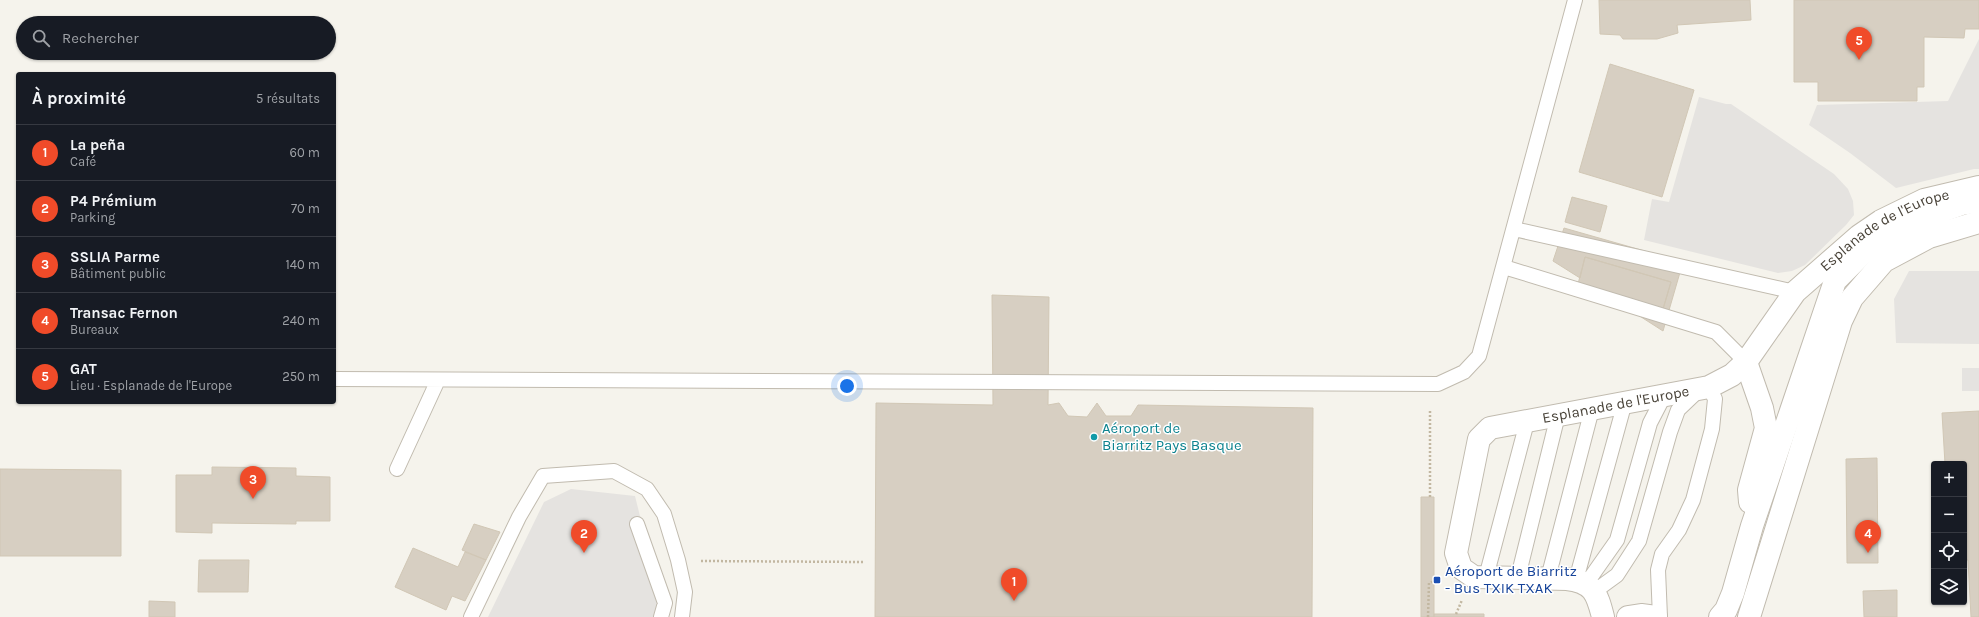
<!DOCTYPE html>
<html lang="fr">
<head>
<meta charset="utf-8">
<style>
  body { margin:0; font-family:Karla,sans-serif; background:#242831; color:#f1f3f6 }
  .controls { position:absolute; right:12px; bottom:12px; display:grid; overflow:hidden; border-radius:4px; box-shadow:0 1px 3px #0004 }
  .controls button { width:36px; height:36px; display:grid; place-items:center; padding:0; border:0; border-bottom:1px solid #363941; background:#171b24; color:#f1f3f6; font:20px sans-serif }
  .you { position:absolute; left:847px; top:386px; width:14px; height:14px; margin:-10px; border:3px solid #fff; border-radius:50%; background:#1a73e8; box-shadow:0 0 0 6px #1a73e833 }
  .badge { display:grid; place-items:center; width:26px; height:26px; border-radius:50%; background:#f04b29; color:#fff; font-size:13px; font-weight:700 }
  .pin { position:absolute; translate:-50% -33px; filter:drop-shadow(0 1px 2px #0008) }
  .pin::after { content:''; position:absolute; top:21px; width:14px; height:12px; background:inherit; clip-path:polygon(0 0,100% 0,50% 100%) }
  .list { margin:0; padding:0; list-style:none }
  h2 { display:flex; justify-content:space-between; align-items:center; height:52px; margin:0; padding:0 16px; font-size:17px }
  h2 small { font-size:13px; font-weight:400; color:#9ea1a6 }
  .list li { display:grid; grid-template-columns:26px 1fr auto; gap:12px; align-items:center; box-sizing:border-box; height:56px; padding:0 16px; border-top:1px solid #363941 }
  .list b { display:block; font-size:15px; white-space:nowrap }
  .list p { margin:0; font-size:13px; white-space:nowrap; color:#9ea1a6 }
  .list em { font-size:13px; font-style:normal; color:#9ea1a6 }
  .icon { flex:none; width:22px; height:22px; fill:none; stroke:currentColor; stroke-width:2; stroke-linecap:round; stroke-linejoin:round }
  .map { position:relative; flex:none; width:1979px; height:617px; overflow:hidden }
  .search { position:absolute; background:#171b24; box-shadow:0 1px 3px #0004; left:16px; top:16px; width:320px; height:44px; display:flex; align-items:center; gap:10px; box-sizing:border-box; padding:0 14px; border-radius:22px; color:#9ea1a6; font-size:15px }
  .panel { position:absolute; background:#171b24; box-shadow:0 1px 3px #0004; left:16px; top:72px; width:320px; height:332px; border-radius:4px }
  .map>svg:first-child { display:block }
  .parking { fill:#e5e3e0 }
  .building { fill:#d7cfc2; stroke:#d1c7b5 }
  .lines { fill:none; stroke-linecap:round; stroke-linejoin:round }
  .service-casing { stroke:#c1bbaf; stroke-width:16 }
  .minor-casing { stroke:#c1bbaf; stroke-width:24 }
  .path { stroke:#c2b7a1; stroke-width:2.5; stroke-dasharray:2 2; stroke-linecap:butt }
  .service { stroke:#fff; stroke-width:14 }
  .minor { stroke:#fff; stroke-width:22 }
  .culture-dot { fill:#0f9aa8; stroke:#fff; stroke-width:1.5 }
  .transit-dot { fill:#1a4fb4; stroke:#fff; stroke-width:1.5 }
  .labels { text-anchor:middle; dominant-baseline:central; stroke-width:3; stroke-linejoin:round; paint-order:stroke }
  .street-label { font-size:15px; fill:#4a443a; stroke:#fff }
  .culture-label { font-size:15px; fill:#0d838f; stroke:#fff; text-anchor:start }
  .transit-label { font-size:15px; fill:#164399; stroke:#fff; text-anchor:start }
</style>
</head>
<body>
<div class="map">
<svg width="1979" height="617" viewBox="0 0 1979 617">
  <rect width="100%" height="100%" fill="#f5f3ec"/>
  <path class="parking" d="M1979 39V169H1974L1896 188 1850 153 1809 125 1817 105 1948 101Z
    M1699 97 1726 104H1731L1834 174 1848 189 1853 201 1854 215 1846 225 1805 265 1792 271 1778 273 1644 240 1652 199 1669 202Z
    M1909 271H1979V344L1896 343 1894 299Z
    M1962 368H1979V391H1962Z
    M571 489 635 496 662 605 655 617H488L544 502Z"/>
  <path class="building" d="M1599 0H1750L1751 20 1677 25 1678 33 1657 39H1623L1620 35 1600 34Z
    M1794 0H1979V29H1965L1964 38 1924 37V87H1917V101H1818V82H1794Z
    M1610 64 1694 90 1662 197 1579 172Z
    M1572 197 1607 206 1600 232 1565 222Z
    M1564 228 1683 262 1663 331 1599 290 1663 309 1671 282 1585 257 1580 278 1553 261Z
    M1585 257 1671 282 1663 309 1578 284Z
    M992 295 1049 297 1048 405 1059 403 1068 416 1087 417 1097 403 1106 416H1131L1138 405 1313 408 1312 617H875L876 403 993 405Z
    M1979 411V617H1971L1968 560H1964V464H1945L1942 413Z
    M1877 458 1878 563H1847L1846 459Z
    M212 467 296 468V476L330 477V521H296V524L212 523V533L176 532V475H212Z
    M0 469 121 470V556H0Z
    M1421 497H1434V617H1421Z
    M474 524 500 532 486 560 462 550Z
    M413 548 458 567 465 552 486 560 465 601 452 596 446 610 395 587Z
    M199 560H249L248 592H198Z
    M1897 590V617H1864L1863 591Z
    M149 601 175 602V617H149Z
    M1434 614H1484V617H1434Z"/>
  <g class="lines">
    <defs>
      <path id="service" d="M1514 229 1795 292
        M1504 267 1716 332 1746 362
        M334 379 1438 384 1464 372 1479 356 1575 0
        M397 469 438 380
        M637 524 665 603 661 617
        M1486 577 1527 422
        M1518 577 1558 415
        M1548 578 1592 409
        M1576 580 1625 402
        M1586 584 1617 540 1650 423 1664 396
        M1595 591 1617 575 1639 541 1670 432 1678 410 1699 390
        M471 617 519 517 543 476 614 471 647 489 664 514 678 560 685 592 682 617
        M1660 617 1658 570 1662 554 1679 530 1693 500 1712 429 1715 399 1709 387"/>
      <g id="minor">
        <path d="M1746 362 1762 408 1766 428 1749 490 1750 502"/>
        <path id="s1" d="M1603 617C1597 593 1593 582 1567 579L1474 577 1461 568 1456 553 1479 439 1490 428 1709 387 1732 375 1746 362 1795 292 1859 236 1881 221 1924 200 1979 187"/>
        <path d="M1628 617 1641 615 1656 617"/>
        <path d="M1720 617 1726 610 1733 593 1752 526 1835 281 1868 248 1917 220 1962 204 1975 202"/>
        <path d="M1749 617 1841 321 1852 298 1884 261 1929 237 1979 222"/>
      </g>
    </defs>
    <use href="#service" class="service-casing"/>
    <use href="#minor" class="minor-casing"/>
    <path class="path" d="M1430 497V410
      M701 561 865 562
      M1456 614 1462 600
      M1428 617 1429 583 1437 580"/>
    <use href="#service" class="service"/>
    <use href="#minor" class="minor"/>
  </g>
  <circle class="culture-dot" cx="1094" cy="437" r="4"/>
  <rect class="transit-dot" x="1433" y="576" width="8" height="8" rx="2"/>
  <g class="labels">
    <g class="street-label">
      <text stroke="none"><textPath href="#s1" startOffset="778">Esplanade de l'Europe</textPath></text>
      <text stroke="none"><textPath href="#s1" startOffset="442">Esplanade de l'Europe</textPath></text>
    </g>
    <g class="culture-label">
      <text x="1102" y="428">Aéroport de<tspan x="1102" dy="17">Biarritz Pays Basque</tspan></text>
    </g>
    <g class="transit-label">
      <text x="1445" y="571">Aéroport de Biarritz<tspan x="1445" dy="17">- Bus TXIK TXAK</tspan></text>
    </g>
  </g>
</svg>
<div class="controls">
<button>+</button>
<button>−</button>
<button><svg class="icon" aria-label="locate" viewBox="0 0 24 24"><circle cx="12" cy="12" r="6"/><path d="M12 2v4M12 18v4M2 12h4M18 12h4"/></svg></button>
<button><svg class="icon" aria-label="layers" viewBox="0 0 24 24"><path d="M12 4l9 5-9 5-9-5zM3 14l9 5 9-5"/></svg></button>
</div>
<div class="you"></div>
<div class="pin badge" style="left:1014px;top:601px">1</div>
<div class="pin badge" style="left:584px;top:553px">2</div>
<div class="pin badge" style="left:253px;top:499px">3</div>
<div class="pin badge" style="left:1868px;top:553px">4</div>
<div class="pin badge" style="left:1859px;top:60px">5</div>
<div class="search"><svg class="icon" aria-label="search" viewBox="0 0 24 24"><circle cx="10" cy="10" r="6"/><path d="M15 15l6 6"/></svg>Rechercher</div>
<section class="panel">
<h2>À proximité<small>5 résultats</small></h2>
<ul class="list">
<li><span class="badge">1</span><div><b>La peña</b><p>Café</p></div><em>60 m</em></li>
<li><span class="badge">2</span><div><b>P4 Prémium</b><p>Parking</p></div><em>70 m</em></li>
<li><span class="badge">3</span><div><b>SSLIA Parme</b><p>Bâtiment public</p></div><em>140 m</em></li>
<li><span class="badge">4</span><div><b>Transac Fernon</b><p>Bureaux</p></div><em>240 m</em></li>
<li><span class="badge">5</span><div><b>GAT</b><p>Lieu · Esplanade de l'Europe</p></div><em>250 m</em></li>
</ul>
</section>
</div>
</body>
</html>
